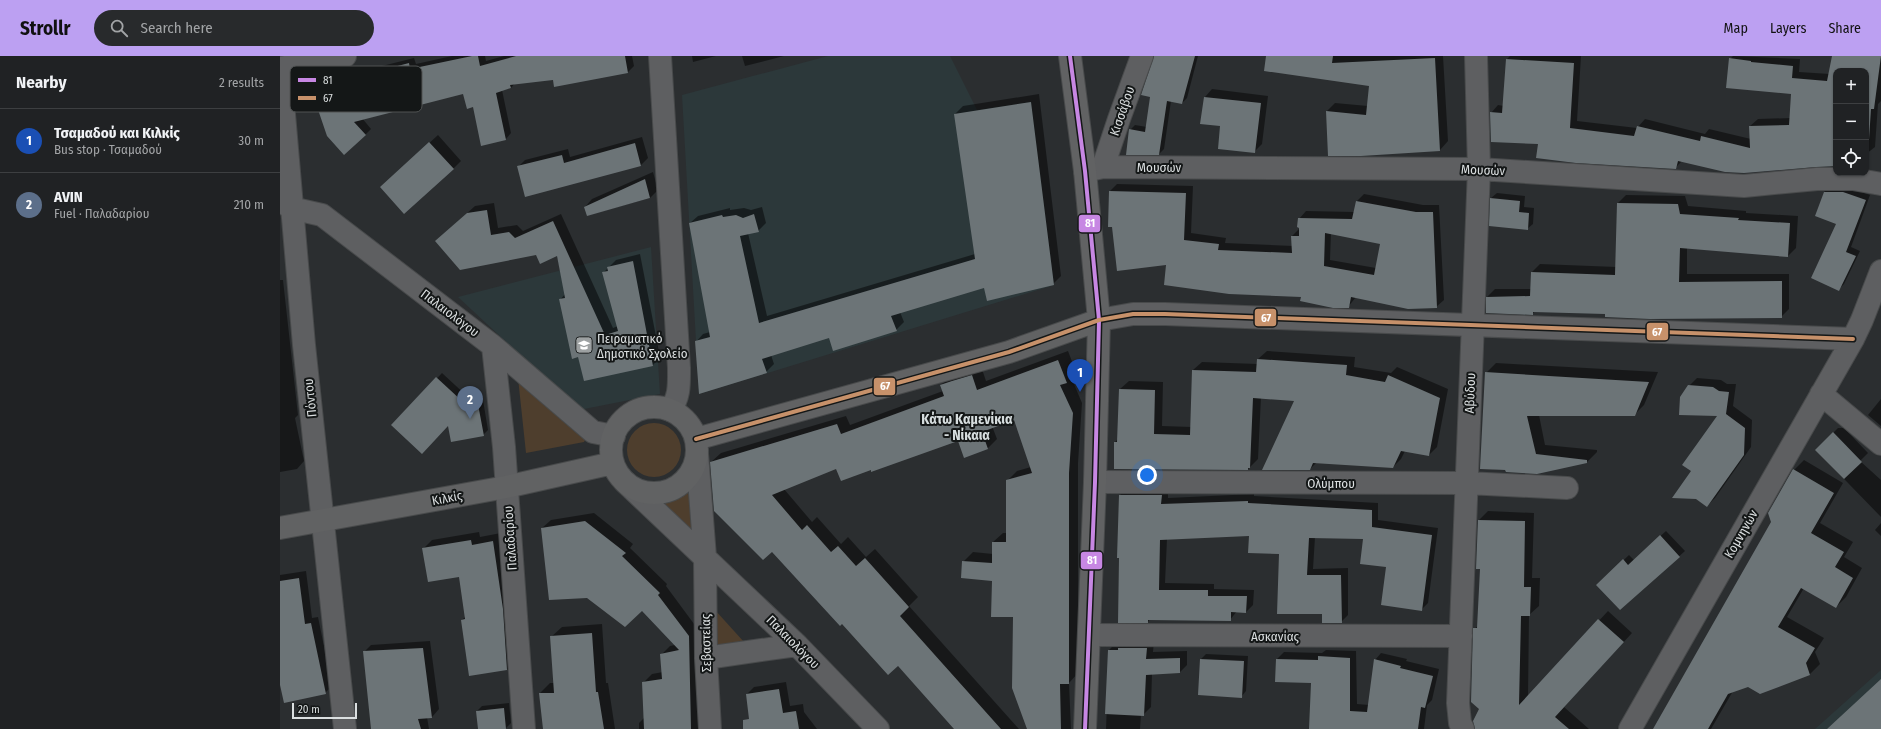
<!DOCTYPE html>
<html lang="en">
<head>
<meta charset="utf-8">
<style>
  body { margin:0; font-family:"Fira Sans Condensed",sans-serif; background:#282a2c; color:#f1f3f6 }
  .controls { position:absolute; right:12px; top:12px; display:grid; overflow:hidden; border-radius:8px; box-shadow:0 1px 3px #0004 }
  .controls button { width:36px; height:36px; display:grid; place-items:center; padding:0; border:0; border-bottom:1px solid #3d3f41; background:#202224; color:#f1f3f6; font:20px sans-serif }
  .scale { position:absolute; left:12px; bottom:10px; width:65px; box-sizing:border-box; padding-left:4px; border:2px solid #dbdfe0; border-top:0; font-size:11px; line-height:14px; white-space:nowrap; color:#dbdfe0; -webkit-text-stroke:3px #141717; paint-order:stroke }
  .you { position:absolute; left:867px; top:419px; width:14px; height:14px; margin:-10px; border:3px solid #fff; border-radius:50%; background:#1a73e8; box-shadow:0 0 0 6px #1a73e833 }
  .badge { display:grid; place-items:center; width:26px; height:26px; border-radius:50%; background:#bca0f2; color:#fff; font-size:13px; font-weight:700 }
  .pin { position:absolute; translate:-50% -33px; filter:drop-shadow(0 1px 2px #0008) }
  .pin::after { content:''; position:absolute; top:21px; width:14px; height:12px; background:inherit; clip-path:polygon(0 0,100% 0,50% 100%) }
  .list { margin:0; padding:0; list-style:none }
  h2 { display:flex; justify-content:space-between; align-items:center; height:52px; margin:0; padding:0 16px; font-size:17px }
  h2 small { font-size:13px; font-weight:400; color:#a2a4a6 }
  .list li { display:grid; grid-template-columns:26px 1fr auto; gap:12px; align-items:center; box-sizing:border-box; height:64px; padding:0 16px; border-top:1px solid #3d3f41 }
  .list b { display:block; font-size:15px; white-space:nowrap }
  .list p { margin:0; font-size:13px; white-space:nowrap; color:#a2a4a6 }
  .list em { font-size:13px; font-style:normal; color:#a2a4a6 }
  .icon { flex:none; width:22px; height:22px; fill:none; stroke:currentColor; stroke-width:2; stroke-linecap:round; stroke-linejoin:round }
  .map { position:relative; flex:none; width:1601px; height:673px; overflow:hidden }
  header { display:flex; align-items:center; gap:24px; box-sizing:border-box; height:56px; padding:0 20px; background:#bca0f2; color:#111 }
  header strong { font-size:19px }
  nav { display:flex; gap:22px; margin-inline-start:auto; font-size:14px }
  .search { width:280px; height:36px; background:#282a2c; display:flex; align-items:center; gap:10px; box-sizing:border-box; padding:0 14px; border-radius:22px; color:#a2a4a6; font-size:15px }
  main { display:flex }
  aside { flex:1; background:#202224 }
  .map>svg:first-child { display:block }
  .built { fill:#2c383a }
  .green { fill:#4e3e2d }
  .shadow { fill:#0007; fill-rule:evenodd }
  .building { fill:#6c7477; fill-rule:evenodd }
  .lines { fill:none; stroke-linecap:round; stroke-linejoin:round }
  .street-casing { stroke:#484a4b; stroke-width:24 }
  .secondary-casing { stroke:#484a4b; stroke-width:24 }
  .street { stroke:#5e5f61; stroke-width:22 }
  .secondary { stroke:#616263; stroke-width:22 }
  .bus-1-casing { stroke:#141717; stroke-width:7 }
  .bus-2-casing { stroke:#141717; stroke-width:7 }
  .bus-1 { stroke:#c787e3; stroke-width:4 }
  .bus-2 { stroke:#c7916a; stroke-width:4 }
  .labels { text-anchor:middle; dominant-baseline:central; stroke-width:4; stroke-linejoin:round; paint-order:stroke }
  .street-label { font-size:13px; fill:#dbdfe0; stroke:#141717 }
  .poi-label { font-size:13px; fill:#dbdfe0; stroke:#141717; text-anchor:start }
  .neighbourhood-label { font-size:14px; font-weight:bold; fill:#d7dedf; stroke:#141717 }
  .key { fill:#141717; stroke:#505353; stroke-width:1 }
  .key-label { font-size:11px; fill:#dbdfe0 }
  .line-badge { stroke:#141717; stroke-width:1.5 }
  .badge-label { font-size:11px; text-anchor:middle; font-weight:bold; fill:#fff }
</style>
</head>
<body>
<header>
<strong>Strollr</strong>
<div class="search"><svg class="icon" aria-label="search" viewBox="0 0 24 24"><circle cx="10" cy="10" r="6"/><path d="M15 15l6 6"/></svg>Search here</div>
<nav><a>Map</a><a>Layers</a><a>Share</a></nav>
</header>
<main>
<aside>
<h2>Nearby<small>2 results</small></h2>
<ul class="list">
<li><span class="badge" style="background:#1a4fb4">1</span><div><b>Τσαμαδού και Κιλκίς</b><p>Bus stop · Τσαμαδού</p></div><em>30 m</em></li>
<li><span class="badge" style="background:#5c6f8a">2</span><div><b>AVIN</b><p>Fuel · Παλαδαρίου</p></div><em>210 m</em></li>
</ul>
</aside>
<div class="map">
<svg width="1601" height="673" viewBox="0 0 1601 673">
  <rect width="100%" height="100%" fill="#2b2e30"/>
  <path class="built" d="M548 0H670L697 54 751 46 774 229 419 338 402 39Z
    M371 191 380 338 299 354 178 241Z
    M1601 614V673H1535Z"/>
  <path class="green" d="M238 322 305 384 304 386 246 397Z
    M347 394a27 27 0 1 1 54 0a27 27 0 1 1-54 0Z
    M410 434 413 476 384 448Z
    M435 554 464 586 434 592Z"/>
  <path class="shadow" d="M172 0H205L206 5 224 0H352L354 10 348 16 275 30 274 23 235 27 231 32 222 34 231 77 226 83 193 50 184 37 82 62 91 73 85 79 32 33 38 27 77 13 78 16 134 2 136 8Z
    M412 0H436L413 6Z
    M462 0H504L465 10Z
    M875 0H918L907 42 902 47 891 45 884 93 879 98 850 74 855 69 867 71Z
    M987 0H1163L1168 85 1160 94 1047 55 1055 47 1088 50 1091 29Z
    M1230 0H1301L1297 65 1357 72 1365 63 1425 78 1429 73 1471 83 1470 70 1478 63 1511 62 1512 37 1450 3 1453 0 1520 3 1519 16 1550 18 1553 0H1601V45L1598 48 1595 91 1586 98V15H1556V110L1402 105 1395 112 1259 87 1211 57 1218 49 1224 50 1227 3Z
    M932 33 988 40 982 88 974 96 941 70 925 41Z
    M759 38 781 220 773 228 705 231 620 256 624 266 616 274 549 280 491 299 494 308 486 316 416 286 423 278 430 276 410 167 418 160 450 152V154L464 152 471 154 482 151 486 167 478 175 468 177 487 260 695 198 675 58 683 50Z
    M158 79 181 105 173 113 109 124Z
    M362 81 368 102 361 109 246 139 238 111 245 104 288 93 290 101Z
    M373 116 378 134 370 142 308 159 305 151 312 143Z
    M837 128 913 130 911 177 946 182 945 187 1013 190 1012 180 1019 173V163L1026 155 1075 156 1077 145 1084 138 1143 149H1159L1164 244 1156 251 1076 241 1068 251 888 208 830 135ZM1051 177 1102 187 1096 212 1050 204Z
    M1550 131H1569L1590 139 1571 191 1580 195 1564 228 1559 233 1557 167 1544 136Z
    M1217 137 1245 140 1244 151 1254 152 1253 168 1247 173 1210 169 1211 142Z
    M1346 139 1405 140 1408 150 1466 155V157L1518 160 1516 192 1508 200 1407 192V218H1509V253L1501 261 1255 255 1252 258 1207 241 1215 233H1251L1252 216 1260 208 1337 211 1338 147Z
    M214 147 218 172 237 169 243 175 281 158 333 272 338 270 323 217 336 204 360 198 380 301 373 309 299 300 280 244 285 238 277 199 257 198 164 178 195 150Z
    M0 224H3L18 359 15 362 24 405 17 413 0 416Z
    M788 295 796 316 791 321 802 347 798 407V617L789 627 791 673H748L734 560 713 524 683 506 693 496 713 498V486L723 477H727V425L737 415 751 411 734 362 712 370 717 383 708 392 679 383 591 412 556 411 504 433 532 466 537 461 561 488 568 481 586 501 595 493 638 541 629 550 739 673H676L431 406 441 397 566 360 570 369 663 335 661 329 671 320 701 310 706 325Z
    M987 295 1075 301 1074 311 1111 317 1117 311 1168 333 1157 391 1149 399 1125 395 1121 403 1113 411 1037 406 1030 413 1015 344 981 341 978 403 968 413 835 386 838 383 840 333 849 325 883 326 882 370 912 371 913 314 922 306 978 308V303Z
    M1216 307 1378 316 1364 349 1354 359H1259L1265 389 1317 394V396L1307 406 1257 417 1201 412 1206 317Z
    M162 317 188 341 202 338 208 374 203 379 169 368 113 369Z
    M1417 322 1441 324 1447 328H1456L1453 350 1472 364 1471 391 1435 442 1427 450 1412 414 1439 359 1409 330Z
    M1601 343V370L1588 359Z
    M1558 372H1564L1588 397 1580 405 1601 424V461L1536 394Z
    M1524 404 1563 427 1540 467 1573 486 1564 501 1582 512 1566 541 1556 551 1524 532 1507 561 1544 582 1535 596 1540 608 1530 618 1481 636 1468 629 1453 635 1431 673H1374L1492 466 1489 457 1514 414Z
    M847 432H888V442L974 438V440L1098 447V464L1158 472 1148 547 1141 554 1084 482 1035 481 1033 513 1068 512V559L1061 566 1043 557 1000 497 970 479 887 483 885 527 934 528V533L974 534 973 549 966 556 957 555 950 564 870 563 868 566 840 439Z
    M1208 455 1254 457 1252 522H1260L1259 550 1249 559 1248 641 1328 555 1352 577 1284 651 1309 673H1196L1200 653 1194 573 1198 570 1201 512 1199 464Z
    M314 457 353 488 350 492 387 528 386 530 417 572 419 673H359V667L365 661 363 627 372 618 383 616 381 599 390 590 395 589 362 553 262 472 271 464Z
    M1601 467V480L1595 474Z
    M1386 475 1405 495 1340 553 1318 529 1349 499 1354 504Z
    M199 476 200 481 221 477 235 605 227 614 182 564 186 560 180 520 143 493 152 484Z
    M26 515 32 562 38 561 52 630 45 637 0 624V519Z
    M322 568 326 627H328L335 673H264L260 637 270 627H274L271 581 282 571Z
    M150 585 159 653 152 661H147L149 673H94L84 596 91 589Z
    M874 585 873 596 907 595V609L900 616 872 618 871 651 863 659 861 658 860 673H826L829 594 837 586Z
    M1046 594 1076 595 1077 648 1089 649 1095 604 1101 597 1127 603 1126 605 1159 613 1152 644 1147 649 1144 673H1030L1032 626 997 603 1004 596 1042 597Z
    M926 598 968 600 966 635 961 641 921 603Z
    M506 626 510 650 523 648 524 656 537 673H472L467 638 474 631Z
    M229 647 231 667 225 673H199L197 655 202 650Z"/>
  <path class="building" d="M192 0H198L200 10 236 0H345L348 17 274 31 273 24 230 29 231 32 216 37 226 84 201 90 193 51 187 53 183 38 74 66 86 79 64 99 47 80 31 33 71 19 72 22 129 7 130 13Z
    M874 0H915L902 48 887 45 879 99H846L849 73 865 76 870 41 861 39Z
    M986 0H1053L1052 7 1155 2 1160 95 1081 100H1048L1046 55 1086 59 1089 30 984 15Z
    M1552 0H1601L1594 53H1591L1588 99H1586V15H1556V110L1536 111 1464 117 1445 116 1398 105 1396 113 1296 107 1256 102 1258 88 1211 86 1210 56 1222 57 1226 3 1294 7 1290 72 1354 80 1357 70 1420 85 1421 80 1470 92 1469 70 1509 69 1511 38 1446 32 1449 2 1471 5V6L1513 10 1512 22 1547 25Z
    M924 41 981 47 975 97 938 93 940 70 920 68Z
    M751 46 774 229 707 245 704 232 611 260 617 275 553 295 549 282 482 303 487 317 419 338 415 285 430 281 409 167 442 159 443 161 456 159 463 162 474 158 479 176 460 180 479 267 695 203 674 58Z
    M149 86 174 113 124 158 100 131Z
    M355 87 361 110 245 141 237 110 282 99 284 107Z
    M365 123 370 142 307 160 304 151Z
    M829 135 906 137 904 184 939 188 938 194 1012 197 1011 180H1019V172L1017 171 1018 162 1072 163 1076 145 1136 156H1153L1157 252 1128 253 1071 241 1069 252H1053L1020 245 1021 241 949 238 884 229 886 209 837 215 832 171H828ZM1045 177 1100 188 1094 219 1044 210Z
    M1544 136H1563L1586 144 1566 196 1576 200 1559 235 1531 222 1556 168 1535 160Z
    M1210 142 1240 145 1239 156 1249 157 1248 174 1209 170Z
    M1337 147 1398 148 1400 158 1459 162 1458 164 1510 167 1508 201 1400 192 1399 226 1502 225V262L1370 263 1325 261V258L1253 256V259L1206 257V241L1250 240 1251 216 1335 219Z
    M207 154 211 179 229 176 235 182 273 165 325 279 338 275 322 216 328 215 327 211 353 205 373 310 304 325 298 301 292 303 279 243 285 242 277 200 260 208 256 199 180 214 155 185 187 157Z
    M977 303 1067 309 1066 319 1105 326 1108 319 1160 342 1149 400 1121 395 1113 412 1033 407 1030 414H982L1014 345 973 342 970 412H968V414L834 413V386H837L839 333 875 334 874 378 910 379 912 314 976 316Z
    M778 304 787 327 780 329 793 357 789 417V628H780L781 673H747L732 632 733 561H711L712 525 681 522 682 505 712 507V486H726V424L752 417 734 364 702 376 708 393 684 402 678 385 591 416V414L561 425 556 413 492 439 522 474 527 469 551 496 558 490 576 510 585 502 629 551 620 560 721 673H674L618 610 608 619 562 568 560 570 492 496 483 504 434 455 430 406 557 368 561 378 664 340 660 329 672 325 692 319 697 334Z
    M1205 316 1369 326 1355 360H1247L1256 398 1307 404V407L1257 418 1226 416 1225 414 1200 413Z
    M156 321 182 345 197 343 204 380 171 386 168 370 142 398 111 369Z
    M1408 329 1433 331 1439 335 1449 336 1446 358 1465 372 1464 399 1427 451 1416 443 1392 442 1411 415 1402 409 1437 360 1399 359 1400 341Z
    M1553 376 1582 406 1564 423 1535 394Z
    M1513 413 1554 437 1531 477 1564 496 1555 511 1573 522 1556 552 1521 532 1498 571 1535 592 1526 607 1530 619 1480 638 1468 631 1448 638 1428 673H1373L1491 466 1488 457Z
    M839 439H882L881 448 968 445V447L1092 454V471L1152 479 1142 555 1101 549 1106 511 1080 508 1083 483 1029 482 1027 519H1061L1062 567H1042V558H997L999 498 968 497 969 480 880 484 879 534H928V540H967L966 557 951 556V565L868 564V567H838L839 502H837Z
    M1198 464 1245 465 1244 531H1251L1250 560H1241L1239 649 1318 563 1344 586 1275 661 1289 673H1195L1193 665 1199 653 1191 646 1193 572H1197L1200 513H1196Z
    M305 465 346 497 342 500 380 537 378 539 409 580 411 673H364L362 626 382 623 380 598 399 594 362 555 345 571 307 542 269 544 261 472Z
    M1380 479 1400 501 1340 554 1316 529 1343 503 1348 509Z
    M191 484 192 489 213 485 223 553 227 614 189 620 181 564 185 563 179 521 148 526 142 492Z
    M19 522 25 568 31 567 46 638 4 647 0 629V525Z
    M312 577 316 636H318L324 673H263L259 637H274L270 580Z
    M143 592 152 662 138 663 141 673H91L83 595Z
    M838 592H867L866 603 900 602V617L866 619 864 660 825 658 828 594H838Z
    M1038 600 1070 602V655L1087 656 1094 603 1121 610 1120 612 1153 620 1145 652 1141 651 1138 673H1029L1031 627 995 626 996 603 1038 604Z
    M920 603 964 605 962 642 918 639Z
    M1601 623V673H1547Z
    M499 633 503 657 516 655 519 673H463V664L469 663 466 638Z
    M224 652 226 673H198L196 655Z"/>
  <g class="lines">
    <defs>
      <path id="street" d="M380 0 399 312C399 328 400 341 390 354
        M0 12 24 289 65 673
        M0 12 65 0
        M823 111 839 63 862 0
        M805 115 823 111 1199 113 1464 130 1537 123H1573L1601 128
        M1 145 11 152 42 159 213 290 313 376 334 380
        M819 264 853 258H885L1573 283
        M213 290 224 391 244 673
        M1541 338 1601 388
        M417 398 425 501 426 602 430 673
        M345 426 517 589 598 673
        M815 426 1187 427 1287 432
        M809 579 1181 580
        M426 602 517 589
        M1183 673 1180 667 1178 647 1199 113 1196 0
        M1350 673 1573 283 1582 264 1601 215"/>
      <path id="secondary" d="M790 0 805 115 819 264 815 426 805 673
        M331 394a43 43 0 1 1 86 0a43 43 0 1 1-86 0Z
        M416 383 729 296 819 264
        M0 472 226 431 333 407"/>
    </defs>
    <use href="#street" class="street-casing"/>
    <use href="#secondary" class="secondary-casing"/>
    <use href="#street" class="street"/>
    <use href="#secondary" class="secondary"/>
    <defs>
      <path id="bus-1" d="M790 0 805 115 819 264 815 426 805 673"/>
      <path id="bus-2" d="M416 383 729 296 819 264 853 258H885L1573 283"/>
    </defs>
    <use href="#bus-1" class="bus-1-casing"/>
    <use href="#bus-2" class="bus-2-casing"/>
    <use href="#bus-1" class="bus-1"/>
    <use href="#bus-2" class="bus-2"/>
  </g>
  <defs>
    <symbol id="school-square" viewBox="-11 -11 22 22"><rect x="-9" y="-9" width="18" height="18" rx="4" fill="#9da1a2" stroke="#141717"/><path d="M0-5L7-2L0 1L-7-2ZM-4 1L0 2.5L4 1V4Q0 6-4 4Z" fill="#fff"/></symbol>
  </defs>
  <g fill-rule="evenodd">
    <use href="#school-square" x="294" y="279" width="20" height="20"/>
  </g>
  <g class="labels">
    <g class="street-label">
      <text transform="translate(842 55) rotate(-71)">Κισσάβου</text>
      <text x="879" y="111">Μουσών</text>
      <text transform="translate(1203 114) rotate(2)">Μουσών</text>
      <text transform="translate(170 257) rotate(37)">Παλαιολόγου</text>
      <text transform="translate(1190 337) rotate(-88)">Αβύδου</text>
      <text transform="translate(30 342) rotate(-96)">Πόντου</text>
      <text x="1051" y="427">Ολύμπου</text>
      <text transform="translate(167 442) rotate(-11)">Κιλκίς</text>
      <text transform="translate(1461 478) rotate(-60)">Κομνηνών</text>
      <text transform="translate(230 482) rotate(-94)">Παλαδαρίου</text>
      <text x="995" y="580">Ασκανίας</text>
      <text transform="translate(513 586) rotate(45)">Παλαιολόγου</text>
      <text transform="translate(426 587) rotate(-91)">Σεβαστείας</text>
    </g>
    <g class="poi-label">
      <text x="317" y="282">Πειραματικό<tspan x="317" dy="15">Δημοτικό Σχολείο</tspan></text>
    </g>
    <g class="neighbourhood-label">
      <text x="687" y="363">Κάτω Καμενίκια<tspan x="687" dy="16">- Νίκαια</tspan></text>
    </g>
  </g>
  <rect x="10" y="10" width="132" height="46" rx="6" class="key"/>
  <rect x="18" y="22" width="18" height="4" fill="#c787e3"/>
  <rect x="18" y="40" width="18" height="4" fill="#c7916a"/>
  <g class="key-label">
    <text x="43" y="28">81</text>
    <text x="43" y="46">67</text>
  </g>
  <g class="line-badge">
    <rect x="798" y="158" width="23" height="19" rx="4" fill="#c787e3"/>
    <rect x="974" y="252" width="23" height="19" rx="4" fill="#c7916a"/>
    <rect x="1366" y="266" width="23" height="19" rx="4" fill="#c7916a"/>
    <rect x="593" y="321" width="23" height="19" rx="4" fill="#c7916a"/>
    <rect x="800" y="495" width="23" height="19" rx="4" fill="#c787e3"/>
  </g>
  <g class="badge-label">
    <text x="810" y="171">81</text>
    <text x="986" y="266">67</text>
    <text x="1377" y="280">67</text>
    <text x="605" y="334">67</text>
    <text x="812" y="508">81</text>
  </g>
</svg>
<div class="controls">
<button>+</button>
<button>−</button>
<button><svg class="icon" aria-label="locate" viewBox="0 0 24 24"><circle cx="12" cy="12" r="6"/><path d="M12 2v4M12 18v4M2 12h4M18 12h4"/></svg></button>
</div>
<div class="scale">20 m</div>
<div class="you"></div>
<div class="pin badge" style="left:800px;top:336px;background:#1a4fb4">1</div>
<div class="pin badge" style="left:190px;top:363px;background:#5c6f8a">2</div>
</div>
</main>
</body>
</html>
